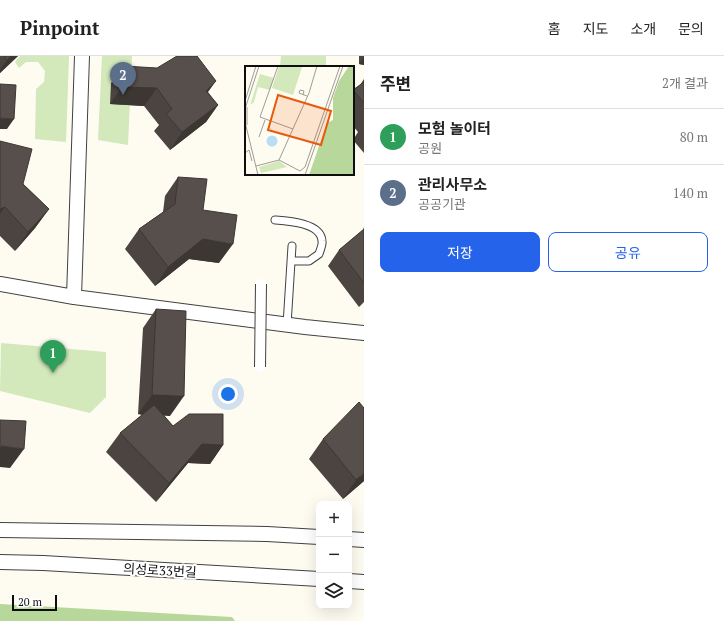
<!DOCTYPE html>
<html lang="ko">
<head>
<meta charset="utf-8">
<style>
  body { margin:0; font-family:"PT Serif","Noto Sans KR",serif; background:#f6f6f6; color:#222 }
  .controls { position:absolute; right:12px; bottom:12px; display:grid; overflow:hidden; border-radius:8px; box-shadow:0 4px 16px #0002 }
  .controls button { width:36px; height:36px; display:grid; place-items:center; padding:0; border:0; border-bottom:1px solid #e0e0e0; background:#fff; color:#222; font:20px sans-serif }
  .scale { position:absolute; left:12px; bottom:10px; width:45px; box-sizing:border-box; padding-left:4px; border:2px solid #0e0e0e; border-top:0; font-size:11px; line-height:14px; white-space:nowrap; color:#0e0e0e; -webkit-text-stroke:3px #fff; paint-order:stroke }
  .you { position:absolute; left:228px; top:338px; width:14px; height:14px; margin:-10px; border:3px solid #fff; border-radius:50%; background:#1a73e8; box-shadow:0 0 0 6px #1a73e833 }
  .badge { display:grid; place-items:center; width:26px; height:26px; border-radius:50%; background:#2563eb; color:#fff; font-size:13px; font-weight:700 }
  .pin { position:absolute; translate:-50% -33px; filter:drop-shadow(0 1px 2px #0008) }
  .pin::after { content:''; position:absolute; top:21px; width:14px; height:12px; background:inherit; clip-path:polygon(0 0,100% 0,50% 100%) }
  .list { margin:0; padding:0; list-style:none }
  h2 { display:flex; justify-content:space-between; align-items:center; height:52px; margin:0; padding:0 16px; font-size:17px }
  h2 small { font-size:13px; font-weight:400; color:#767676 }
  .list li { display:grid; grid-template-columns:26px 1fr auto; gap:12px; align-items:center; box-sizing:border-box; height:56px; padding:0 16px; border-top:1px solid #e0e0e0 }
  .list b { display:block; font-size:15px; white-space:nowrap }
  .list p { margin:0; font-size:13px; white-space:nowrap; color:#767676 }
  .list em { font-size:13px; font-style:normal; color:#767676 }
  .actions { display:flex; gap:8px; padding:12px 16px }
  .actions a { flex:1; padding:9px 0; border:1px solid #2563eb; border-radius:8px; text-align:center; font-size:14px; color:#2563eb }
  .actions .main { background:#2563eb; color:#fff }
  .icon { flex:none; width:22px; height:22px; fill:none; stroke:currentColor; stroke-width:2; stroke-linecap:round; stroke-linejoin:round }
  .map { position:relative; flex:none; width:364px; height:565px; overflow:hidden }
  header { display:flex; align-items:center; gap:24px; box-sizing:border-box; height:56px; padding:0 20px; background:#fff; border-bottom:1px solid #e0e0e0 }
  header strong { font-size:19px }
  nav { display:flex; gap:22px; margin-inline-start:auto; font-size:14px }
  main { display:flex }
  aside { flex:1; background:#fff }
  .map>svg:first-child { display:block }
  .green { fill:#d3e8bb }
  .forest { fill:#b7d89a }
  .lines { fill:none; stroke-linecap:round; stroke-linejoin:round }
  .service-casing { stroke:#414141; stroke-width:9 }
  .minor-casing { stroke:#414141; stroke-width:16 }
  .service { stroke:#fff; stroke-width:7 }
  .minor { stroke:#fff; stroke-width:14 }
  .pedestrian-bridge-casing { stroke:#414141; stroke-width:12; stroke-linecap:butt }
  .pedestrian-bridge { stroke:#fff; stroke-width:10 }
  .wall { fill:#4b4440 }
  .shaded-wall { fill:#3d3734 }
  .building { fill:#574f4b; stroke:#3d3734 }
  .labels { text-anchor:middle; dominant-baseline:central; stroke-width:4; stroke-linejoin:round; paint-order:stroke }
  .street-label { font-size:13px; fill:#0e0e0e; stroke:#fff }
  .inset-road { fill:none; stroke:#9e9d96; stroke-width:1 }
  .view { fill:#e8590c; fill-opacity:0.15; stroke:#e8590c; stroke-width:2 }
  .inset-edge { fill:none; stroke:#0e0e0e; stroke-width:2 }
</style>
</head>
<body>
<header>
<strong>Pinpoint</strong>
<nav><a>홈</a><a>지도</a><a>소개</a><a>문의</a></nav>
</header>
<main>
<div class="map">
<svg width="364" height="565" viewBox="0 0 364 565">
  <rect width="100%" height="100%" fill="#fefcf0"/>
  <path class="green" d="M20 0H69L66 86 35 83 36 33 44 26 45 15 38 6H26L19 12 15 6Z
    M102 0H132L128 89 98 84Z
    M281 0H326V11H280Z
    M1 287 106 296V341L90 357 0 335Z"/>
  <path class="forest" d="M0 548 232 561 235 565H0Z"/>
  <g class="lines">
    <defs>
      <path id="service" d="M275 164C289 165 321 167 322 185 323 189 320 194 319 198L309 205H291
        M287 269 292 190"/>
      <path id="minor" d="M0 228 74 241 305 271 364 277
        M74 241 82 0
        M0 474 267 478 319 481
        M349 483 364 484
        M0 506 43 507 319 523
        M349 525 364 526"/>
    </defs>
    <use href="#service" class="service-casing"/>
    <use href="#minor" class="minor-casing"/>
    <use href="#service" class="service"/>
    <use href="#minor" class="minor"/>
    <defs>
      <path id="pedestrian-bridge" d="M260 311 261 228"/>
    </defs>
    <use href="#pedestrian-bridge" class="pedestrian-bridge-casing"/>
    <use href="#pedestrian-bridge" class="pedestrian-bridge"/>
  </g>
  <path class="wall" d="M0 0H18L0 17Z
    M359 0H364V9L359 8Z
    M124 10 208 36 218 49 206 66 170 94 154 75 159 69 144 50 110 48 111 27Z
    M364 23V97L353 84 358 76 353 70V34L360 29Z
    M0 85 23 128 49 153 35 172 15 195 0 180Z
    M178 121 203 154 219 207 189 203 155 230 125 193 139 173 163 156 165 140Z
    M364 171V246L359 251 328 210 339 194 363 174Z
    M156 253 170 360 164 359 173 370 223 389 210 408 188 407 156 446 106 396 120 377 142 359 138 358 143 272Z
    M323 383 364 425 343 443 309 403Z"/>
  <path class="shaded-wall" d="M11 0H18L0 17V14L7 4Z
    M364 1V9L359 8Z
    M216 25 203 43 206 35Z
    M122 31 157 32 144 50 110 48Z
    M218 49 206 66 170 94 182 76Z
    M0 62 14 63 7 73H0Z
    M5 151 0 158V153Z
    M49 153 35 172 15 195 28 176Z
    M203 183 233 188 219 207 189 203 155 230 168 211Z
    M152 339 184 340 170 360 138 358Z
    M202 388 223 389 210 408 188 407 156 446 169 427Z
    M2 390 24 393 10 412 0 411V392Z
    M364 417V425L343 443 356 424Z"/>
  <path class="building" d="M4 0H11L7 4Z
    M177 0H197L216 25 206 35 218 49 182 76 166 58 172 53 157 32 122 31 124 10 157 12Z
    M364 26V47L353 34Z
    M0 28 16 29 14 63 0 62Z
    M0 85 32 93 23 128 49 153 28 176 5 151 0 153Z
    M178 121 207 123 203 154 237 159 233 188 203 183 168 211 139 173 175 148Z
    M364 173V227L339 194Z
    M156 253 186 255 184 340 152 339Z
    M359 346 364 352V417L356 424 323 383Z
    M154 349 173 370 189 358H223V389L202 388 169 427 120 377Z
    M0 364 26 365 24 393 2 390 0 392Z"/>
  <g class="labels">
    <g class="street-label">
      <text transform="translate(160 514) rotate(3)">의성로33번길</text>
    </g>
  </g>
  <g transform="translate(245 10)">
    <rect width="109" height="109" fill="#fefcf0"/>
    <path d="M34 0 57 1 48 29 27 22ZM15 8 29 12 25 24 13 21 9 36 5 39ZM34 95 42 101 16 107 14 101Z" fill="#d3e8bb"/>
    <path d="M104 0H109V109H64L82 57 88 54V32L94 15Z" fill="#b7d89a"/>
    <path d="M21.5 75a5.5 5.5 0 1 1 11 0a5.5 5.5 0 1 1-11 0Z" fill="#b7def4"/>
    <path class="inset-road" d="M33 0 15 51 48 63M58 29 59 25 55 24 54 27 62 30M0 35 11 0M2 41V59M0 43 14 0M0 56 13 109M14 71 20 54M0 87 4 84 7 95M34 94 55 105 60 101 95 0M11 100 34 94 64 27 72 0M60 109 98 0"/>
    <path class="view" d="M33 29 86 45 76 79 23 64Z"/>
    <rect width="109" height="109" class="inset-edge"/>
  </g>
</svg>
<div class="controls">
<button>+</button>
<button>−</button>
<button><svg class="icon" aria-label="layers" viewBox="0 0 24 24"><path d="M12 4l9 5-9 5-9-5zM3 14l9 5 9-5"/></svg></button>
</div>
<div class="scale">20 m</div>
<div class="you"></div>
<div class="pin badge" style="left:53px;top:317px;background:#2e9e5b">1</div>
<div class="pin badge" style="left:123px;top:39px;background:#5c6f8a">2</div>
</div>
<aside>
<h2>주변<small>2개 결과</small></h2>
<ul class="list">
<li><span class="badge" style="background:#2e9e5b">1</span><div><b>모험 놀이터</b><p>공원</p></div><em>80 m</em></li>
<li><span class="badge" style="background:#5c6f8a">2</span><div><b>관리사무소</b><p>공공기관</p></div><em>140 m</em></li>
</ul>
<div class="actions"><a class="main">저장</a><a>공유</a></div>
</aside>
</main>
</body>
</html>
